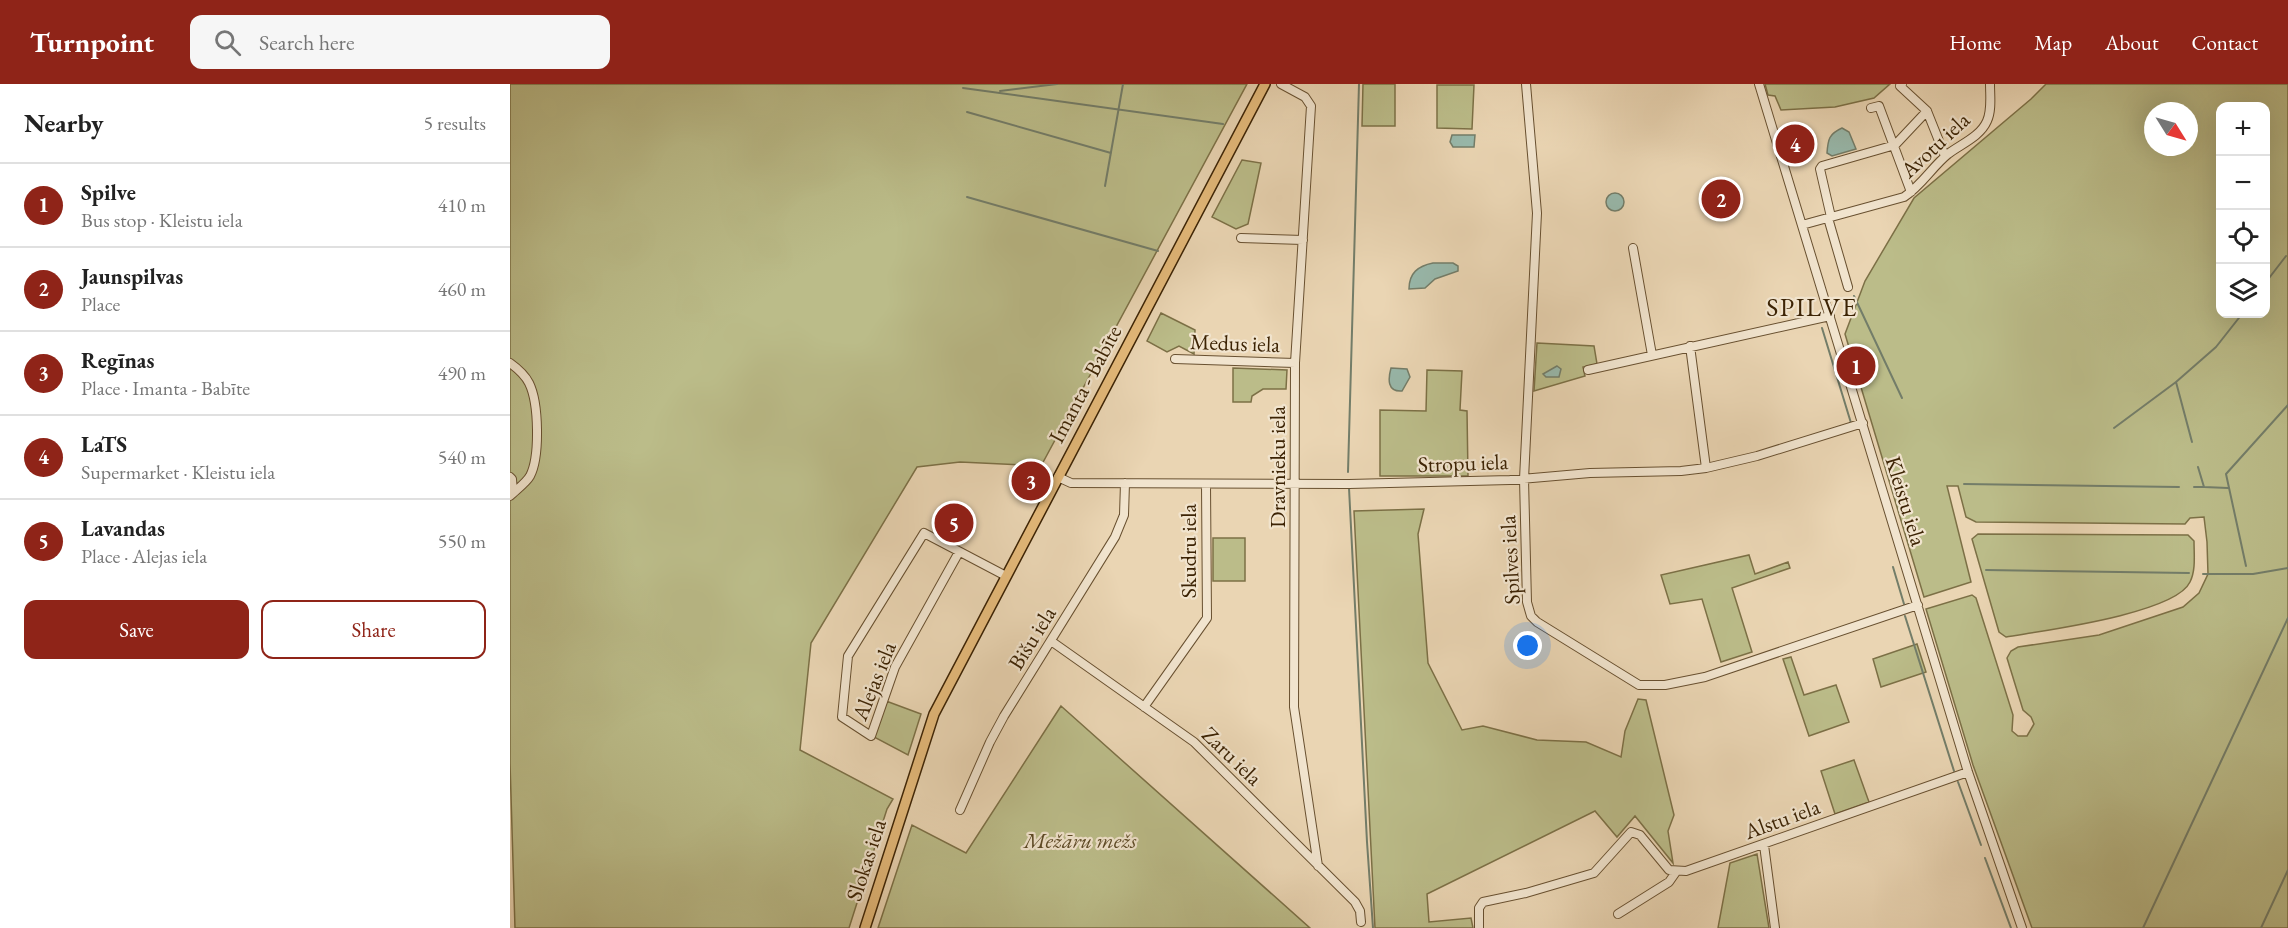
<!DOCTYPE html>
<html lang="en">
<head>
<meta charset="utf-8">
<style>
  body { margin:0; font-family:"EB Garamond",serif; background:#f6f6f6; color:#222 }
  .controls { position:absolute; right:18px; top:18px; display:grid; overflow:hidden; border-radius:12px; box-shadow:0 6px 24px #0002 }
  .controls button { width:54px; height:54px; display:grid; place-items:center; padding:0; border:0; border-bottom:2px solid #e0e0e0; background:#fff; color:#222; font:30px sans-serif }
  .compass { position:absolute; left:1634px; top:18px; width:54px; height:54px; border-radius:50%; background:#fff; box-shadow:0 6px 24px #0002; rotate:127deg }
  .you { position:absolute; left:1018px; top:562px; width:21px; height:21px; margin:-15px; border:4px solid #fff; border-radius:50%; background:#1a73e8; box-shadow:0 0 0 9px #1a73e833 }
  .badge { display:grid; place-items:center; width:39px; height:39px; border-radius:50%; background:#8f2418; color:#fff; font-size:20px; font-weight:700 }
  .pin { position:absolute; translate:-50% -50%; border:3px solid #fff; box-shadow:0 2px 6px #0006 }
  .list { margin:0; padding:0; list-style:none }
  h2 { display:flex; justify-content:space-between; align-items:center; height:78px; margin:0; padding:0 24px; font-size:26px }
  h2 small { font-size:20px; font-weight:400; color:#767676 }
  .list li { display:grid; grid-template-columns:39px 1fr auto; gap:18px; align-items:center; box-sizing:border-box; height:84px; padding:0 24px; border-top:2px solid #e0e0e0 }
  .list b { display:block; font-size:22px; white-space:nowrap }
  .list p { margin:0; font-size:20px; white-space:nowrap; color:#767676 }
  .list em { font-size:20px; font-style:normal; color:#767676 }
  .actions { display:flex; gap:12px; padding:18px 24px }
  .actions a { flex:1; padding:14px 0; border:2px solid #8f2418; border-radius:12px; text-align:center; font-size:21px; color:#8f2418 }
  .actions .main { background:#8f2418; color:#fff }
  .icon { flex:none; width:33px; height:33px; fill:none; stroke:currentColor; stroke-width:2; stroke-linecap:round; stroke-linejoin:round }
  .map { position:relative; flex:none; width:1778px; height:844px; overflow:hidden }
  header { display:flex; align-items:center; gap:36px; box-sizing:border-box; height:84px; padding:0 30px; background:#8f2418; color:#fff }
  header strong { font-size:28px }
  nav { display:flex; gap:33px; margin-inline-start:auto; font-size:21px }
  .search { width:420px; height:54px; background:#f6f6f6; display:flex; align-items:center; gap:15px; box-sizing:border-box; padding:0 21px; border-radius:12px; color:#767676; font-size:22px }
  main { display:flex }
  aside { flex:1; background:#fff }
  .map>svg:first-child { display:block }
  .green { fill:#bbbc89; stroke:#7c7046; stroke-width:1.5; fill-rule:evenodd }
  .water { fill:#98b9ac; stroke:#737d69; stroke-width:1.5 }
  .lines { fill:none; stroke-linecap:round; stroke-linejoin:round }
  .stream { stroke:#737d69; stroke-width:2 }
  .minor-casing { stroke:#685030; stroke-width:10 }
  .major-casing { stroke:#3c2304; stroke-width:12 }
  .minor { stroke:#f1e4ce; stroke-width:8 }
  .major { stroke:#e5ba7a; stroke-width:9 }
  .labels { text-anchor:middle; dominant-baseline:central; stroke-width:4.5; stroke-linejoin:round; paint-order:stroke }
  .street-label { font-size:22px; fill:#3c2304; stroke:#f1e4ce }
  .park-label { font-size:22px; font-style:italic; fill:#5c4925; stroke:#f1e4ce }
  .quarter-label { font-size:26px; letter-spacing:1.5px; fill:#3c2304; stroke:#f1e4ce }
</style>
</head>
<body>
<header>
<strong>Turnpoint</strong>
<div class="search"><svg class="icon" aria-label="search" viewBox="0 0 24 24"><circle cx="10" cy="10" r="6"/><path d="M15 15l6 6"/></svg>Search here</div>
<nav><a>Home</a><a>Map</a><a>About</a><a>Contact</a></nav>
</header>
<main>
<aside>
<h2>Nearby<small>5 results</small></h2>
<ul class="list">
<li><span class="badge">1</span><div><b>Spilve</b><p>Bus stop · Kleistu iela</p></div><em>410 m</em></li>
<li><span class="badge">2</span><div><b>Jaunspilvas</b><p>Place</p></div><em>460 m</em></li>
<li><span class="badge">3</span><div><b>Regīnas</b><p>Place · Imanta - Babīte</p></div><em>490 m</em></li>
<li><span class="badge">4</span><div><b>LaTS</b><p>Supermarket · Kleistu iela</p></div><em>540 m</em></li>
<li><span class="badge">5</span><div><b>Lavandas</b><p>Place · Alejas iela</p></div><em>550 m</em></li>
</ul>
<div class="actions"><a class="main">Save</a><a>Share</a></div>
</aside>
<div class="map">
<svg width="1778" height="844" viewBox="0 0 1778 844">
  <rect width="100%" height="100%" fill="#ead5b3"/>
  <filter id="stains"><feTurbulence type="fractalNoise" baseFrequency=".00333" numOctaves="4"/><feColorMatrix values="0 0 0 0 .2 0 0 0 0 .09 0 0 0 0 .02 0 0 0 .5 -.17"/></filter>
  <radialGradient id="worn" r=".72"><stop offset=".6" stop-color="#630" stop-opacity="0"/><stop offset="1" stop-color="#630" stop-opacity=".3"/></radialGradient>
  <path class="green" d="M0 0H737L531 382 450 378 407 383 301 559 290 666 383 715 377 725 339 844H5L0 679Z
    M853 0H885V42H852Z
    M1255 0H1380L1364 14 1325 23 1271 26 1265 12 1258 11Z
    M1536 0H1778V844H1522L1463 681 1416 525 1462 511 1466 514 1503 631 1502 647 1508 652H1517L1524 640 1521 633 1513 626 1497 574 1501 567 1508 563 1589 551 1673 523 1689 509 1698 490 1697 458 1694 433 1680 434 1675 440 1466 438 1456 433 1448 402H1437L1461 498 1414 513 1335 250 1355 197 1404 114 1521 15ZM1710 22H1756V230H1710ZM1643 27H1679V63H1643Z
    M927 1H964L962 45 927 44Z
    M732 76 751 79 738 140 726 145 702 133Z
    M651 229 685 246 684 270 669 262 657 268 637 257Z
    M1027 259 1084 262 1087 280 1073 283 1075 292 1024 307Z
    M723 284 777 286 776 305H753L742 312 741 318H723Z
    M917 286 952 287 950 326 957 327 958 392H870V326L916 327Z
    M914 425 908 450 918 579 952 646 973 642 1027 656 1076 658 1111 673 1115 647 1128 615 1136 616 1164 731 1158 747 1163 779 1125 732 1107 753 1085 727 917 810 919 838 961 834 963 844H865L844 427Z
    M1468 450 1678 451 1684 457C1684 471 1686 486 1680 498 1665 530 1530 547 1496 553L1489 548 1462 455Z
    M703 454H735V497H703Z
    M1239 471 1245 490 1278 478 1280 484 1222 504 1242 568 1211 578 1192 515 1160 520 1151 491Z
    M1407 560 1416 588 1371 603 1363 575Z
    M1281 573 1294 611 1326 601 1339 638 1299 652 1273 575Z
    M376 617 411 630 398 671 364 653Z
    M551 622 800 844H368L402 741 456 769Z
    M1344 676 1359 718 1325 730 1311 687Z
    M1247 770 1259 844H1208L1220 779Z"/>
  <path class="water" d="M1332 44 1339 48 1346 65 1322 72 1317 69C1318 55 1319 50 1332 44Z
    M942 51H965L964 63H943L940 58Z
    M1096 118a9 9 0 1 1 18 0a9 9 0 1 1-18 0Z
    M923 179H943L948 182V187L925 195 915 204 899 205C899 189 908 182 923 179Z
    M1047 282 1051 285 1049 293H1036L1033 290Z
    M881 284 897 285 900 293 892 307C877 308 878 295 881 284Z"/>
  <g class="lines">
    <path class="stream" d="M453 4 713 40
      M490 7 547 0
      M457 28 601 69
      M595 102 613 0
      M457 113 648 167
      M1756 198 1776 172
      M1344 212 1392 314
      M1312 244 1341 339
      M1604 344 1666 298
      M1682 358 1666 298 1706 263 1732 230
      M1688 383 1694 403 1718 404
      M838 388 849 0
      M1454 400 1669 403
      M1684 403H1693
      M839 404 857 758 863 844
      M1736 482 1716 390 1778 321
      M1383 483 1394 520
      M1476 486 1679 489
      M1693 490H1743L1778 484
      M1395 532 1444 687
      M1448 698 1471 761
      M1475 774 1501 844
      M1633 844 1778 534
      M1751 844 1778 786"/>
    <defs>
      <path id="minor" d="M771 0 795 13 801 22 785 279 784 623 808 782
        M1016 0 1027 129 1014 395 1017 518 1021 532 1027 538 1129 601H1155L1195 593 1408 521
        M1249 0 1458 688 1512 844
        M1361 24 1369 22 1401 108
        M1417 27 1435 72
        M1321 133 1310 85 1312 82 1385 61 1417 27 1390 2 1392 0
        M1318 134 1338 203
        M1292 141 1394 113C1412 101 1422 83 1438 70 1451 60 1470 53 1477 37 1482 26 1480 12 1480 0
        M731 154 793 156
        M1123 164 1142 271
        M1180 262 1196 384
        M665 275 785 279
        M0 279C7 284 15 291 19 299 29 319 30 373 20 392 16 399 6 406 0 412
        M1078 286 1320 232
        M0 393 2 395 3 409
        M548 393 561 399 839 400 1000 396 1080 389 1171 387 1196 384 1247 372 1353 339
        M449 468 385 583 361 652 332 633 338 572 414 449 496 492
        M541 557 684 658 845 818 850 827 851 838
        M634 623 697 534 696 400
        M450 726 480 658 494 632 605 453 614 431 615 399
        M1254 761 1265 844
        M1108 830 1159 798 1166 788
        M969 844V824L973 818 1016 809 1084 789 1121 748 1130 751 1159 786 1176 787 1458 688"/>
      <path id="major" d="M355 844 424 630 755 0"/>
    </defs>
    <use href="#minor" class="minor-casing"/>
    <use href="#major" class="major-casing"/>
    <use href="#minor" class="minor"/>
    <use href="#major" class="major"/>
  </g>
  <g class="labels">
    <g class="street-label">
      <text transform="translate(1425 61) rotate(-43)">Avotu iela</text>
      <text transform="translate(725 259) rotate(2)">Medus iela</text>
      <text transform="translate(575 300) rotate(-62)">Imanta - Babīte</text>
      <text transform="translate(953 379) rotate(-2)">Stropu iela</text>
      <text transform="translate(767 383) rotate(-90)">Dravnieku iela</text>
      <text transform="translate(1396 417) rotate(73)">Kleistu iela</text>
      <text transform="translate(678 467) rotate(-90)">Skudru iela</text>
      <text transform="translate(1000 476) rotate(-93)">Spilves iela</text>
      <text transform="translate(522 554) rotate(-58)">Bišu iela</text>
      <text transform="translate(364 597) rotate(-68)">Alejas iela</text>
      <text transform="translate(722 672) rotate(44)">Zaru iela</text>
      <text transform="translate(1272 735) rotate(-20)">Alstu iela</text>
      <text transform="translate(356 776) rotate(-72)">Slokas iela</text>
    </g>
    <g class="park-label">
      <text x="570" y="756">Mežāru mežs</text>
    </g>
    <g class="quarter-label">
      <text x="1302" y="223">SPILVE</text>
    </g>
  </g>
  <rect width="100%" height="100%" filter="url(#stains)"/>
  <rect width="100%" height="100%" fill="url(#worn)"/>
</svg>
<div class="controls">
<button>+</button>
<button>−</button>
<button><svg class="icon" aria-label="locate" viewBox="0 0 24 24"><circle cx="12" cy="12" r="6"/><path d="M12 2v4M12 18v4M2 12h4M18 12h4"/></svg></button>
<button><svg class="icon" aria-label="layers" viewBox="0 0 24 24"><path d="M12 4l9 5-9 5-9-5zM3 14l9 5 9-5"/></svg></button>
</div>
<svg class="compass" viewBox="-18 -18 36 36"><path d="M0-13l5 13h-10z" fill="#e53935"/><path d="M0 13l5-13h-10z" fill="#767676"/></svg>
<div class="you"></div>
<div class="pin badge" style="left:1346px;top:282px">1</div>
<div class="pin badge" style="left:1211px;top:115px">2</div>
<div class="pin badge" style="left:521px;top:397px">3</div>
<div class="pin badge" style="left:1285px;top:60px">4</div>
<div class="pin badge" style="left:444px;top:439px">5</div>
</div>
</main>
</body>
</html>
